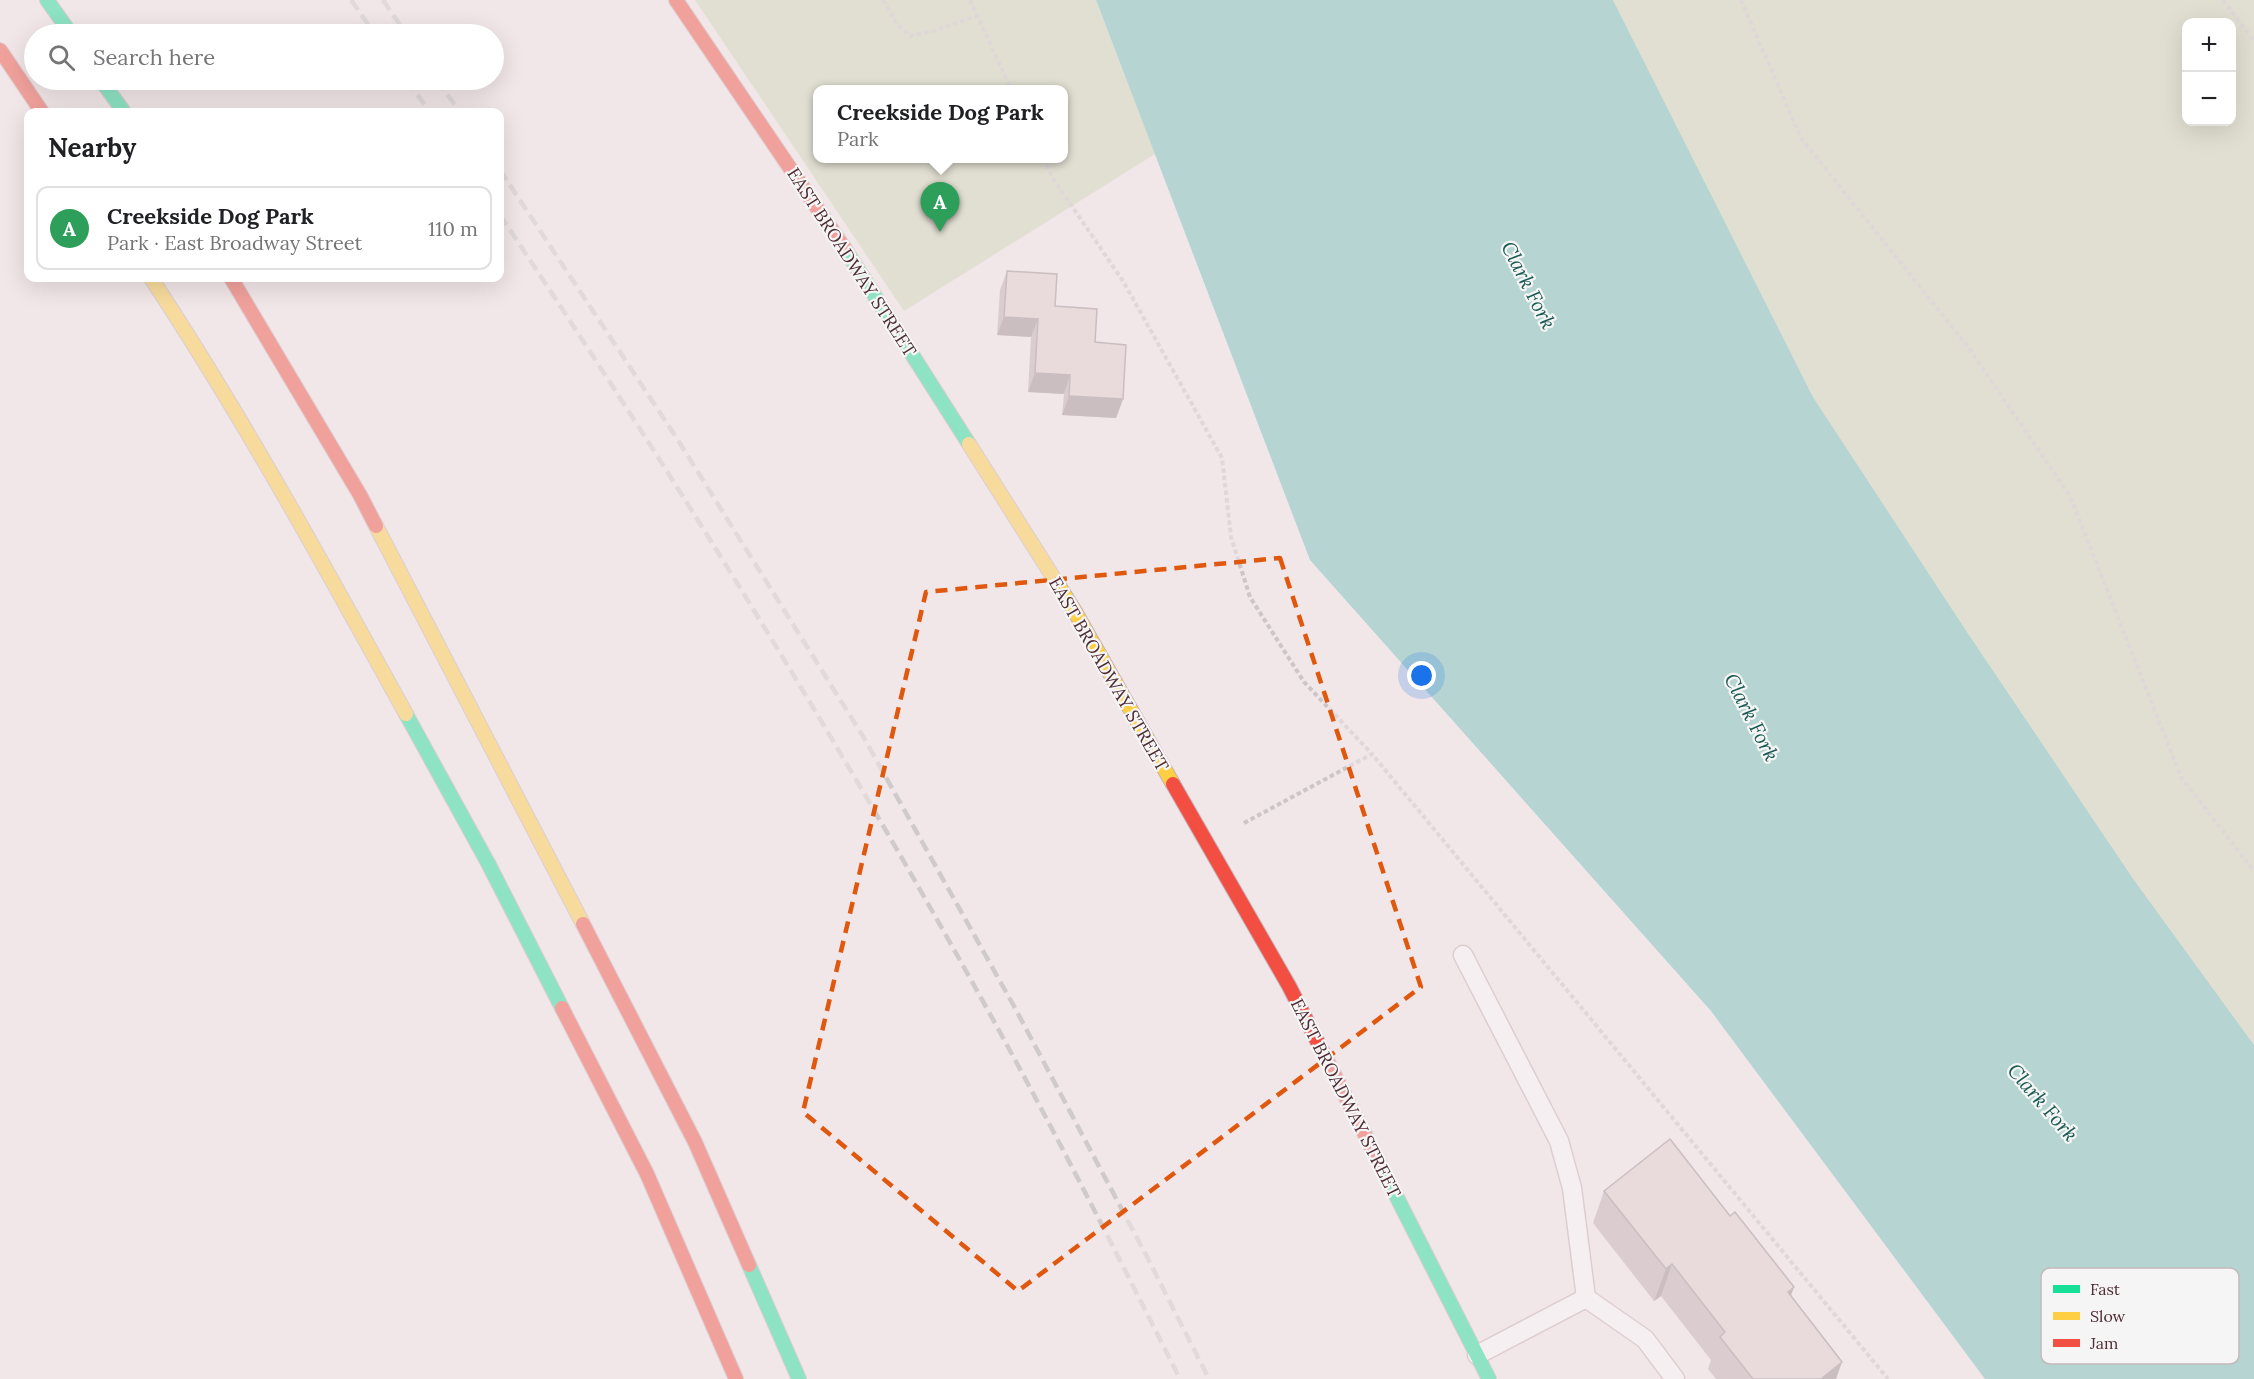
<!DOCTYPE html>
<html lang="en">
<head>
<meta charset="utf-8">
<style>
  body { margin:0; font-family:Lora,serif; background:#f2f2f2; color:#202124 }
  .controls { position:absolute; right:18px; top:18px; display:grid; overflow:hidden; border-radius:12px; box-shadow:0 6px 24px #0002 }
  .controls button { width:54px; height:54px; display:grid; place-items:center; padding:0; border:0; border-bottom:2px solid #e0e0e0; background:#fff; color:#202124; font:30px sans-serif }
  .you { position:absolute; left:1422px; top:676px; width:21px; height:21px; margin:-15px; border:4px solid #fff; border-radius:50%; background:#1a73e8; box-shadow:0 0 0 9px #1a73e833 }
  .badge { display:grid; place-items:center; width:39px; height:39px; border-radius:50%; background:#0b8043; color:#fff; font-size:20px; font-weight:700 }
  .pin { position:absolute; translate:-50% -50px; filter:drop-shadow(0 2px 3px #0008) }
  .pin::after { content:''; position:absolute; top:32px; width:21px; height:18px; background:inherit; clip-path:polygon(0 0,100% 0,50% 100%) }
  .popup { position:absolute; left:813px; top:85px; width:255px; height:78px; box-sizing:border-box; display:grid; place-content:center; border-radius:12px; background:#fff; filter:drop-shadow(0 2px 4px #0005); font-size:20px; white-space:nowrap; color:#757577 }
  .popup b { font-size:22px; color:#202124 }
  .popup::after { content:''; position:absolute; left:50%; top:100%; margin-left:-12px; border:12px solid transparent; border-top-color:#fff }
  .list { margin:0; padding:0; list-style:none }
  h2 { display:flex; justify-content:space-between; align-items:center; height:78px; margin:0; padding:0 24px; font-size:26px }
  h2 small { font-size:20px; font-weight:400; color:#757577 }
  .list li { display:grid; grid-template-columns:39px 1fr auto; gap:18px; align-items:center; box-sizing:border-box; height:84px; margin:0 12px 12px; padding:0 12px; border:2px solid #e0e0e0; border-radius:12px }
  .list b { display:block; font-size:22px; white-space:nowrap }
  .list p { margin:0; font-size:20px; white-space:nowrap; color:#757577 }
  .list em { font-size:20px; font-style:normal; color:#757577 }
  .icon { flex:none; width:33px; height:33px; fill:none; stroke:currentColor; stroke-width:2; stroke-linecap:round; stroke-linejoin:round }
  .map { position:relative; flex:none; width:2254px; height:1379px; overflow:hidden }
  .search { position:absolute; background:#fff; box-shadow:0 6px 24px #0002; left:24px; top:24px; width:480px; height:66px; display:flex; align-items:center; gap:15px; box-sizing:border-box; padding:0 21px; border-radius:33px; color:#757577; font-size:22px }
  .panel { position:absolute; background:#fff; box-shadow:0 6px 24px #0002; left:24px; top:108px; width:480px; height:174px; border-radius:12px }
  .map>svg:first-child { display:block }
  .green { fill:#cfd8b6; fill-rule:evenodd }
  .water { fill:#70c0b8 }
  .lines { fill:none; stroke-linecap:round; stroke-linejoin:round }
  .lane-casing { stroke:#c5b0b5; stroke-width:21 }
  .fast-casing { stroke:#c5b0b5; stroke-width:16 }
  .slow-casing { stroke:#c5b0b5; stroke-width:16 }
  .jam-casing { stroke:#c5b0b5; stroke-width:16 }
  .path { stroke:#ccc6c6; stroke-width:4; stroke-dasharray:4.5 3; stroke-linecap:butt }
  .lane { stroke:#fdfbfc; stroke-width:18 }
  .fast { stroke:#16e098; stroke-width:14 }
  .slow { stroke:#ffcf43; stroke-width:14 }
  .jam { stroke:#f24e42; stroke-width:14 }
  .rail { stroke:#cfcacb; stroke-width:4.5; stroke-dasharray:12 6; stroke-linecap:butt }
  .wall { fill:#c0afb2 }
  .shaded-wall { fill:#9c8f91 }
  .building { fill:#dfcccf; stroke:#9c8f91; stroke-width:1.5 }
  .marked { fill:none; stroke:#e0570e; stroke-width:4.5; stroke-dasharray:12 8; stroke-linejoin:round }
  .labels { text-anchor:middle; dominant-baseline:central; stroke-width:4.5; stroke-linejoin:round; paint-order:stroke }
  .street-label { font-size:18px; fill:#4f2d34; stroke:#f5f5f5 }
  .water-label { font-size:20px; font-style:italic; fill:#1a5a54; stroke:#f5f5f5 }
  .key { fill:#f5f5f5; stroke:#c3b9bb; stroke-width:1.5 }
  .key-label { font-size:16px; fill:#4f2d34 }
</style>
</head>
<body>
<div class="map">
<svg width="2254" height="1379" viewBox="0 0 2254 1379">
  <rect width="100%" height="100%" fill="#f1e6e8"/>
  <path class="green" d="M695 0H1096L1155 154 904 311ZM817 89H1063V158H817Z
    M1613 0H2254V1045L2134 880 1967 632 1813 397ZM2186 22H2232V122H2186Z"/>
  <path class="water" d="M1096 0H1613L1813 397 1967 632 2134 880 2254 1045V1379H1985L1711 1011 1310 560Z"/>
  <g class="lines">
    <defs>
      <path id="lane" d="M1463 955 1559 1141 1572 1188 1586 1298 1645 1339 1675 1379
        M1477 1355 1586 1298"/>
      <path id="fast" d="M47 0 71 34
        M101 80 124 112
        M845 249 969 444
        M406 714 488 863 562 1008
        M1379 1162 1489 1379
        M749 1265 799 1379"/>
      <path id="slow" d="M151 278C244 419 325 567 406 714
        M969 444 1074 610 1173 784
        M376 526 583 924"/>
      <path id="jam" d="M676 0 845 249
        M0 50 42 112
        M231 278 360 495 376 526
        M1173 784 1289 986 1379 1162
        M583 924 695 1142 749 1265
        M562 1008 647 1174 736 1379"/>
    </defs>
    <use href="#lane" class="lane-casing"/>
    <use href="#fast" class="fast-casing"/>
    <use href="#slow" class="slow-casing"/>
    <use href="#jam" class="jam-casing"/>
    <path class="path" d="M883 0 897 24 910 36 933 31 977 16
      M970 0 1011 89
      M1741 0 1801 138 1968 347 2070 496 2181 777 2254 871
      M2223 0 2254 41
      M1043 158 1052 177 1123 281 1222 458 1231 537 1250 597 1304 682 1372 754
      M1244 823 1372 754 1888 1379"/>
    <use href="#lane" class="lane"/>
    <use href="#fast" class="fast"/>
    <use href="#slow" class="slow"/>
    <use href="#jam" class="jam"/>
    <path class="rail" d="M351 0 375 34
      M383 0 406 34
      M407 80 430 112
      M437 80 460 112
      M500 170 676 437 864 738 1015 1008 1145 1253 1209 1379
      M500 215C678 482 848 755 1002 1036 1064 1149 1122 1264 1180 1379"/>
  </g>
  <path class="wall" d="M1007 271 1055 306 1095 342 1123 399 1116 418 1062 415 1064 394 1028 392 1031 337 997 335 1000 290Z
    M1604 1191 1730 1216 1794 1287 1791 1295 1836 1379H1716L1708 1369 1711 1360 1661 1296 1654 1301 1593 1223Z"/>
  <path class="shaded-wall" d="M1004 317 1038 319 1031 337 997 335Z
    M1035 373 1070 375 1064 394 1028 392Z
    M1069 396 1123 399 1116 418 1062 415Z
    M1672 1264 1661 1296 1654 1301 1666 1269Z
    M1794 1287 1782 1319 1788 1292Z
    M1842 1362 1836 1379H1821Z"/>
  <path class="building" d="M1007 271 1057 274 1055 306 1097 309 1095 342 1126 345 1123 399 1069 396 1070 375 1035 373 1038 319 1004 317Z
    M1670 1139 1730 1216 1735 1212 1794 1287 1788 1292 1842 1362 1821 1379H1753L1720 1337 1725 1332 1672 1264 1666 1269 1604 1191Z"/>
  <path d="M0 0H2254V1379H0ZM1280 558 1421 987 1018 1291 803 1112 926 592Z" fill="#f1e6e8" fill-opacity=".55" fill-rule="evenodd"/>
  <path class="marked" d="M1280 558 1421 987 1018 1291 803 1112 926 592Z"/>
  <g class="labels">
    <g class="street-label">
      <text transform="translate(852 262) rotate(57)">EAST BROADWAY STREET</text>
      <text transform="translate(1109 674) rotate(60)">EAST BROADWAY STREET</text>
      <text transform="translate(1346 1098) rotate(63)">EAST BROADWAY STREET</text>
    </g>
    <g class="water-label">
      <text transform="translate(1529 285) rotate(63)">Clark Fork</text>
      <text transform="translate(1752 717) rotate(63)">Clark Fork</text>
      <text transform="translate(2043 1102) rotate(49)">Clark Fork</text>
    </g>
  </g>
  <rect x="2041" y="1268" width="198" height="96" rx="9" class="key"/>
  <rect x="2053" y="1285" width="27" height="8" fill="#16e098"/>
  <rect x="2053" y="1312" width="27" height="8" fill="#ffcf43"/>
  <rect x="2053" y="1339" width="27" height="8" fill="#f24e42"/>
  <g class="key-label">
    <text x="2090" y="1295">Fast</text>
    <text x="2090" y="1322">Slow</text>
    <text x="2090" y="1349">Jam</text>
  </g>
</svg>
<div class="controls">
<button>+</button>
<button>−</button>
</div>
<div class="you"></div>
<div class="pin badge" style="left:940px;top:232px;background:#2e9e5b">A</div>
<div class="popup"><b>Creekside Dog Park</b>Park</div>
<div class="search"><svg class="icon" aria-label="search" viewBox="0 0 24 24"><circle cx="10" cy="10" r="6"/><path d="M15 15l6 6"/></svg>Search here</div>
<section class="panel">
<h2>Nearby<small></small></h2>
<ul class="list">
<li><span class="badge" style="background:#2e9e5b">A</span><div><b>Creekside Dog Park</b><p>Park · East Broadway Street</p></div><em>110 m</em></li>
</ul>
</section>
</div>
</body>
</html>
